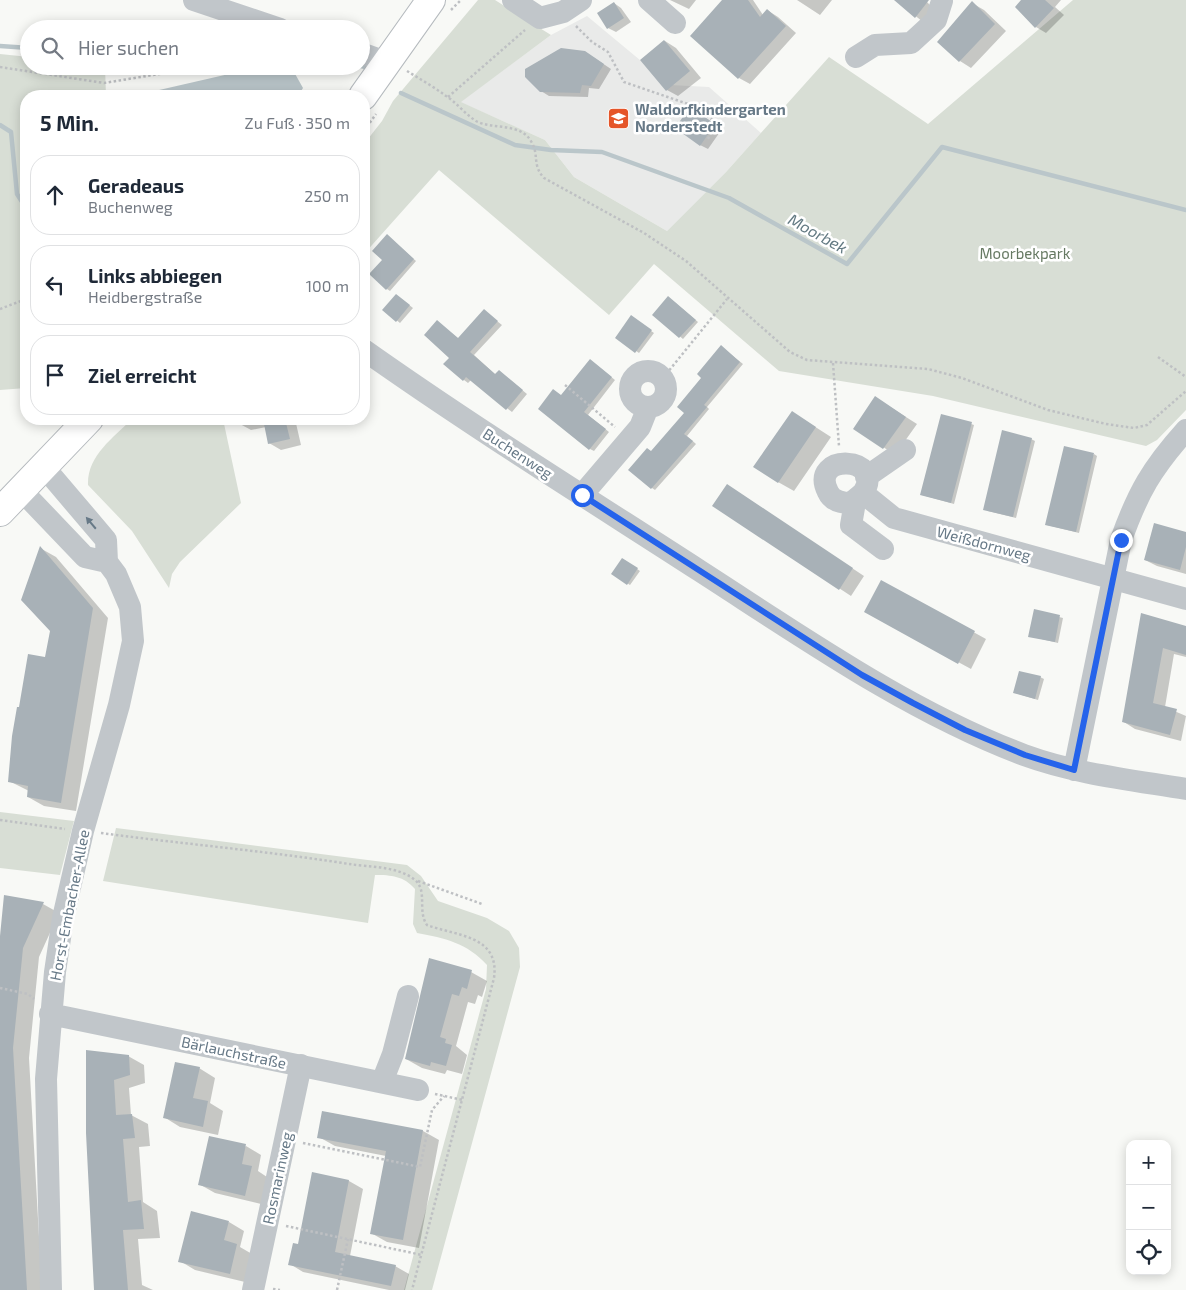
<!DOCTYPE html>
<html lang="de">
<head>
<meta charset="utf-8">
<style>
  body { margin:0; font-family:"Exo 2",sans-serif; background:#f6f6f7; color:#1f2937 }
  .controls { position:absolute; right:15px; bottom:15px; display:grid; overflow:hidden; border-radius:10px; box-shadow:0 2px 12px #0003 }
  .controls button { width:45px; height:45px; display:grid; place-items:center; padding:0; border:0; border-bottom:1px solid #e0e1e3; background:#fff; color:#1f2937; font:25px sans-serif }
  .stop { position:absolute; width:15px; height:15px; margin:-11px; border:4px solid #2563eb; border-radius:50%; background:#fff }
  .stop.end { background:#2563eb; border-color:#fff; box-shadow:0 1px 5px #0008 }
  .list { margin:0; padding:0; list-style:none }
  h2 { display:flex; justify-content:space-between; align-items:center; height:65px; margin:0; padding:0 20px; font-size:21px }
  h2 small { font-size:16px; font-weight:400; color:#747a83 }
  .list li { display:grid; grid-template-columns:32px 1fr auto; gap:15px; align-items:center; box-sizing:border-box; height:80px; margin:0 10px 10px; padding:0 10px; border:1px solid #e0e1e3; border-radius:20px }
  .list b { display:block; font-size:19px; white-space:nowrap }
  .list p { margin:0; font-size:16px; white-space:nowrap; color:#747a83 }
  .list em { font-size:16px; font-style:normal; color:#747a83 }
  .icon { flex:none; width:28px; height:28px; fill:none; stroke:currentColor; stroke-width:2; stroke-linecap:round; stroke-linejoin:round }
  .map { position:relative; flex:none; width:1186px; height:1290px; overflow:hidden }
  .search { position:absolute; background:#fff; box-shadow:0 2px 12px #0003; left:20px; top:20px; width:350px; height:55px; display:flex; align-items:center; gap:12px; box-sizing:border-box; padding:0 18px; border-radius:28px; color:#747a83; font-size:19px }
  .panel { position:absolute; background:#fff; box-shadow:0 2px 12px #0003; left:20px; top:90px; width:350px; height:335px; border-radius:20px }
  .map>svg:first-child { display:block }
  .built { fill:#e9eae9 }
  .green { fill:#d8ded5 }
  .water { fill:#bac6ca }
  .shadow { fill:#0003 }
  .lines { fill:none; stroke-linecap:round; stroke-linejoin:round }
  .stream { stroke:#bac6ca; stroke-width:4.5 }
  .building { fill:#a8b1b7 }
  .major-casing { stroke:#b5babe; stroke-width:30 }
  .path { stroke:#bec0c3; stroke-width:2.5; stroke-dasharray:2.5 2.5; stroke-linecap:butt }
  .minor { stroke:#c1c6ca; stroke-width:22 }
  .major { stroke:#fff; stroke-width:28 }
  .oneway { fill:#677987 }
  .route { stroke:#2563eb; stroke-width:6 }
  .labels { text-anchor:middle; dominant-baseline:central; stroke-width:5; stroke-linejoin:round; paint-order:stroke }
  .poi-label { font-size:15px; font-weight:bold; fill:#677987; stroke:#fff; text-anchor:start }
  .park-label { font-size:15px; fill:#667962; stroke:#fff }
  .street-label { font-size:15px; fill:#677987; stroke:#fff }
  .water-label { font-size:16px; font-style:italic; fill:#637a83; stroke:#fff }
</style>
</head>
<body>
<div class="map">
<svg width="1186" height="1290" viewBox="0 0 1186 1290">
  <rect width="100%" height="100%" fill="#f8f9f6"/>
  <path class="built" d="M587 16 670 85 709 87 761 133 726 172 667 231 574 177 545 140 460 102 551 35Z"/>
  <path class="green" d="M478 0H495L551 35 461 102 545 140 574 177 667 231 726 172 829 57 928 124 1073 0H1186V410L1157 440 1146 446 933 396 779 371 654 264 609 315 439 170 364 254V144L382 121 393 101Z
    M0 54 29 57V66H105L106 96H26V388L0 390Z
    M132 419H223L241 503 180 562 172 574 169 588 132 531 88 485C87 456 113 438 132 419Z
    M0 812 74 821 60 875 0 868Z
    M116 828 407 865 421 876 438 901 487 918 509 931 519 948 520 967 432 1290H404L486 989 487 965C467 943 445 938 417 933L413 924 415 889C404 876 391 875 375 875L368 923 103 881Z"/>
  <path class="water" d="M289 70 294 72 303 88 298 96H133L242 71Z"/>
  <path class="shadow" d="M670 0H696L689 9Z
    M724 0H753L763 15 767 10 778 17 796 33 750 84 739 78 692 35Z
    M797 0H832L820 15Z
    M925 0 934 9 923 22 897 1Z
    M1023 0H1061L1055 7 1064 15 1046 33 1036 27 1016 7Z
    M614 3 621 8 631 22 616 32 608 28Z
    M972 3 984 10 1006 31 971 68 960 61Z
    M665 41 676 48 701 78 678 96 667 90Z
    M593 57 611 69 599 89 589 88 588 97 549 96 541 91Z
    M698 113 722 129 708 149 700 145Z
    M390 238 416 261 390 291 387 289Z
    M399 297 413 308 400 323 384 310Z
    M672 300 698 322 683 339 654 315Z
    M484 311 502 325 474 355 496 375H504L527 394 512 412 471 380 468 383 464 380 445 364 451 358 437 322 459 339Z
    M634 319 654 333 639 353 616 337Z
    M724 349 743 364 707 407 709 409 687 436 696 444 655 490 652 488V452L686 413Z
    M594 363 615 380 588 415 609 432 594 451 590 449 562 397Z
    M876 398 917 424 895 455 855 428Z
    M792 412 831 437 794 491 778 482Z
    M239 419H295L301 445 281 450 269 443 266 427 251 430 240 424Z
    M971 424 974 425 954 504 922 495Z
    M1031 439 1035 441 1016 518 988 511Z
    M1094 454 1097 456 1079 533 1047 525Z
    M739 493 864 576 851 596 714 506Z
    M1186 533V574L1157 566 1145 560Z
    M40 548 56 557 108 618 76 811 44 806 28 797 29 791 9 781 21 708 46 659 51 631Z
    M623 559 640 571 630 585 613 574Z
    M881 581 986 639 971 669 877 618Z
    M1035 611 1063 618 1058 643 1029 636Z
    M1142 614 1186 627V657L1174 654 1165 707 1186 716 1181 741 1135 729 1124 722Z
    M1040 677 1044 679 1038 700 1015 693Z
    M43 904 59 913 39 957 29 1058 42 1290H0V948Z
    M430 960 471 972 487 981 482 997 478 995 475 1004 468 1002 456 1046 467 1055 462 1074 447 1070 445 1074 422 1068 406 1059Z
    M88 1051 128 1056 144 1065 145 1083 129 1088 131 1115 148 1124 150 1146 139 1147 143 1202 157 1211 160 1238 138 1239 142 1285 153 1290H96Z
    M199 1068 215 1078 210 1103 223 1111 218 1135 180 1127 164 1117Z
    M324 1112 423 1131 439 1140 419 1248 387 1242 371 1233 386 1156 335 1146 319 1137Z
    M246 1146 261 1155 258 1171 267 1177 261 1204 215 1193 199 1184Z
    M313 1174 349 1181 363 1189 350 1256 395 1266 409 1274 405 1290H389L303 1272 290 1264 299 1245Z
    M229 1222 244 1231 240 1247 252 1254 245 1282 195 1270 180 1261Z"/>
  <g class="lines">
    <path class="stream" d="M0 46 29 48
      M361 66 370 68
      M294 72 298 66
      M401 93 515 145 551 150 602 152 729 198 847 264 942 147 1186 210
      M0 125 11 132 17 194 26 208"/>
  </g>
  <path class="building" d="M722 0H748L760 17 767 9 786 26 738 79 690 36Z
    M894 0H929L915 18Z
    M1021 0H1045L1054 8 1035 28 1015 7Z
    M972 1 995 24 959 62 937 42Z
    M614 2 624 18 607 29 597 13Z
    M664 40 690 71 666 91 640 60Z
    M561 48 585 51 604 64 591 86 582 85 580 93 540 92 525 77V69Z
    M690 107 715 124 700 146 675 128Z
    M387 234 414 259 386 290 369 274 382 260 372 251Z
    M396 294 410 305 396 322 382 310Z
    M668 296 696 320 679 338 652 315Z
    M484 309 498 321 470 352 495 374 499 370 523 390 506 410 466 377 463 381 443 364 449 358 424 335 437 320 458 338Z
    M631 315 652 330 635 353 615 338Z
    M721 345 740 362 704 405 707 407 684 434 693 441 651 489 628 470 647 448 651 451 684 413 677 407 701 378 697 374Z
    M590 359 612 377 584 412 606 429 589 450 538 409 553 389 561 395Z
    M875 396 906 417 883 449 853 429Z
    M792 411 816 427 778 483 753 467Z
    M941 414 972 422 951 503 920 495Z
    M263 419H285L290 439 268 444Z
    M1002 430 1032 438 1013 517 983 510Z
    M1064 446 1094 453 1076 532 1045 525Z
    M727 484 853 568 839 590 712 506Z
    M1154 523 1186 532V547L1180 570 1144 560Z
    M40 546 93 608 61 803 27 797 28 786 8 782 12 736 17 707H19L28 654 45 657 50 631 21 600Z
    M622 558 638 568 627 585 611 574Z
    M881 580 975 631 958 664 864 612Z
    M1034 609 1060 615 1055 642 1028 637Z
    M1141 613 1186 626V655L1163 648 1153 703 1177 709 1170 735 1122 722Z
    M1019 671 1041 676 1035 699 1013 693Z
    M4 895 44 902 23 948 13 1048 27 1290H0V936Z
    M429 958 472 970 467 989 462 987 459 996 452 994 440 1037 446 1039 445 1043 452 1045 446 1066 431 1062 430 1066 405 1059Z
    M86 1050 129 1055 130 1075 114 1080 116 1115 132 1114 135 1138 123 1139 128 1202 141 1200 144 1229 123 1230 128 1290H94L86 1133Z
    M175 1062 200 1067 193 1098 208 1101 203 1127 163 1118Z
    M322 1111 423 1130 403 1240 370 1234 386 1151 317 1138Z
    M209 1136 246 1144 242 1164 252 1166 245 1196 198 1185Z
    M312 1172 349 1180 335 1252 396 1265 391 1286 288 1265 293 1243 298 1244Z
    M191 1211 229 1221 224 1240 237 1244 230 1274 178 1262Z"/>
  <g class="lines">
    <defs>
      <path id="major" d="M363 96 431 0
        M0 512 89 419"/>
    </defs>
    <use href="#major" class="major-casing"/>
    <path class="path" d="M451 10 461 0
      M576 26 592 42 608 52 624 82 688 104 718 123 707 140
      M0 67 104 83 208 66
      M407 71C420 79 434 87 446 96 457 103 465 114 476 121 493 130 522 122 532 143 539 155 532 165 544 178L644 233 686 261 790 352 807 360 928 369 962 378 1048 410 1106 424 1134 428 1147 425 1186 391
      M320 96 323 91
      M448 97 525 30
      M364 131 376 114
      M0 309 26 299
      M1158 357 1186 377
      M833 363 839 446
      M663 378 727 299
      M565 385 615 427
      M0 820 65 829
      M101 833C183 844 267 851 349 864 369 867 398 866 415 880 428 891 417 911 427 925 456 936 500 935 494 978L412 1290
      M418 881 482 904
      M0 988 28 994 34 999
      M435 1094 463 1100
      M303 1143 420 1167 432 1110 444 1096
      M286 1226 422 1255
      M273 1289 280 1290
      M337 1290 348 1239"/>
    <path class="minor" d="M194 0 280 29
      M513 0 540 18 563 12 581 0
      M649 0 675 23
      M361 53 389 63
      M856 57 875 45 911 43 936 20 942 1
      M364 350C473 427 587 498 700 571 804 638 908 711 1024 755 1076 774 1132 780 1186 789
      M630 389a18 18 0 1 1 36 0a18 18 0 1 1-36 0Z
      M44 467 106 540 107 562 116 574 130 607 133 641 119 705 83 831 63 918 55 972 46 1079 51 1290
      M866 477 905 450
      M21 490 85 557 107 562
      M863 493 851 503C842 503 832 501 828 492 808 452 887 456 863 493L894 518 1186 599
      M582 495 640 427 648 407
      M855 502 851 525 883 549
      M1074 770 1121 540C1138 492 1152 468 1186 430
      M50 1014 418 1090
      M382 1082 393 1054 408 996
      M253 1290 301 1065"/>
    <use href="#major" class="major"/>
  </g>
  <defs><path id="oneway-solid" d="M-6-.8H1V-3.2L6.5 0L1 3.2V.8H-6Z" transform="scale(1.25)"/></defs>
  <use class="oneway" href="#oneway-solid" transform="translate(91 523) rotate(-130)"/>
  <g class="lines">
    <path class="route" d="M582 495 862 675 913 703 965 730 1025 755 1074 770 1121 540"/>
  </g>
  <defs>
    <symbol id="school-square" viewBox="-11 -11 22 22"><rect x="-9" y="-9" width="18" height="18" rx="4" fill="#e55529" stroke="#fff"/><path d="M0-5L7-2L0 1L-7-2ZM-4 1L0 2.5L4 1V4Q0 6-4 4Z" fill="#fff"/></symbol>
  </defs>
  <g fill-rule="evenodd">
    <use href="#school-square" x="606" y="106" width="25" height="25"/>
  </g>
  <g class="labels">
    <g class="poi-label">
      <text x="635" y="109">Waldorfkindergarten<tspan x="635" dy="17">Norderstedt</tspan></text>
    </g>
    <g class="park-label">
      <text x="1025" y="253">Moorbekpark</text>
    </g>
    <g class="street-label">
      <text transform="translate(518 453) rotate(33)">Buchenweg</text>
      <text transform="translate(984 543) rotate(15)">Weißdornweg</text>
      <text transform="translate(69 905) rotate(-79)">Horst-Embacher-Allee</text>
      <text transform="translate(234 1052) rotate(12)">Bärlauchstraße</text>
      <text transform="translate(277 1178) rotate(-78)">Rosmarinweg</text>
    </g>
    <g class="water-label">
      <text transform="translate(818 233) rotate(29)">Moorbek</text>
    </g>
  </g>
</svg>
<div class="controls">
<button>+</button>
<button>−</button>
<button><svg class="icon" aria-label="locate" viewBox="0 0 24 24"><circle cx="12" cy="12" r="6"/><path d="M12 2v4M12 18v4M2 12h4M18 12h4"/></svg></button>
</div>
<div class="stop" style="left:582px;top:495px"></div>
<div class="stop end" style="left:1121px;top:540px"></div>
<div class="search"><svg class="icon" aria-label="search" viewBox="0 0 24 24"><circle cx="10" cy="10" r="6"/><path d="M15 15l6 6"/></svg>Hier suchen</div>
<section class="panel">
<h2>5 Min.<small>Zu Fuß · 350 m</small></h2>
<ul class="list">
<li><svg class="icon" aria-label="ahead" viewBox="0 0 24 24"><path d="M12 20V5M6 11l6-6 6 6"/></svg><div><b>Geradeaus</b><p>Buchenweg</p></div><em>250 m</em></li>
<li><svg class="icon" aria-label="left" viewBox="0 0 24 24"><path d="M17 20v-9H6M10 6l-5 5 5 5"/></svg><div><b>Links abbiegen</b><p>Heidbergstraße</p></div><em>100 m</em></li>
<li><svg class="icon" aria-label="arrive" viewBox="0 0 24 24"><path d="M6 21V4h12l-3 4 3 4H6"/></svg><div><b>Ziel erreicht</b></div></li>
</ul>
</section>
</div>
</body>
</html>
